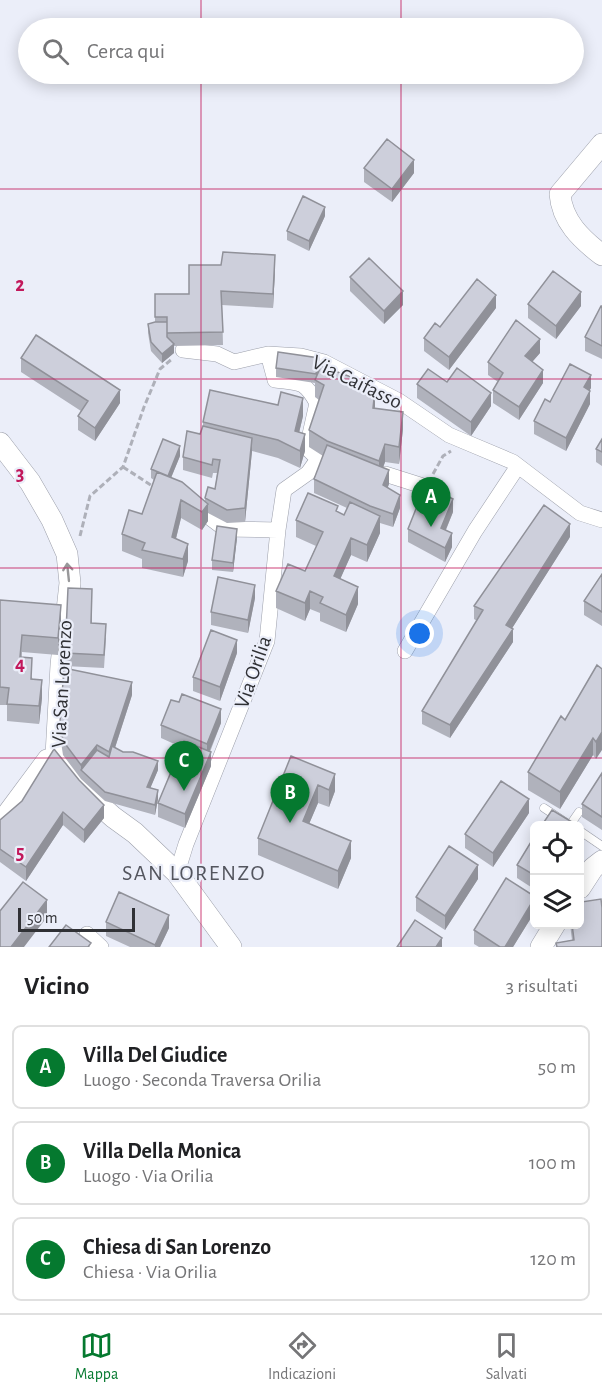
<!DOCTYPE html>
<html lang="it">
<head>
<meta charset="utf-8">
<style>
  body { margin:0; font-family:"Alegreya Sans",sans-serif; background:#f2f2f2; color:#202124 }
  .controls { position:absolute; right:18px; bottom:18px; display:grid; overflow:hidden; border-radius:9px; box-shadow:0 3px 15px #0003 }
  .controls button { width:54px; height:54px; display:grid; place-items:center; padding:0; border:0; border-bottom:2px solid #e0e0e0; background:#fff; color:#202124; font:30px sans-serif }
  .scale { position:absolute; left:18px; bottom:15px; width:117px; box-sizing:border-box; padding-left:6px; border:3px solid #303135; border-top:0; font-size:16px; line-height:21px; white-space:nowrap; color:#303135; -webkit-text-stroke:4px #ebeef9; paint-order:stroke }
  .you { position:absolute; left:420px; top:634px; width:21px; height:21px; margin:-15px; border:4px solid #fff; border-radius:50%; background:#1a73e8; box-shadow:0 0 0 9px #1a73e833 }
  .badge { display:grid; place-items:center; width:39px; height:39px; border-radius:50%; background:#05792f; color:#fff; font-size:20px; font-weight:700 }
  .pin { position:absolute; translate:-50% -50px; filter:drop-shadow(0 2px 3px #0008) }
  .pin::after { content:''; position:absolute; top:32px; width:21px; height:18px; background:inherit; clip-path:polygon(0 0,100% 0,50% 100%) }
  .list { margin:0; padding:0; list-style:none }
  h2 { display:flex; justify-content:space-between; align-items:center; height:78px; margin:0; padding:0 24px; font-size:26px }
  h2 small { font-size:20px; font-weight:400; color:#757577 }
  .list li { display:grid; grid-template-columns:39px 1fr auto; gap:18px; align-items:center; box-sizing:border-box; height:84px; margin:0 12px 12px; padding:0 12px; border:2px solid #e0e0e0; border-radius:9px }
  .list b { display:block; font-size:22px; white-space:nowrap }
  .list p { margin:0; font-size:20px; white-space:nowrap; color:#757577 }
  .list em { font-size:20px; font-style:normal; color:#757577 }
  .icon { flex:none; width:33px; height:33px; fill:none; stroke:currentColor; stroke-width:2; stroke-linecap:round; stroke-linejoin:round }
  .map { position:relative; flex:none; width:602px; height:947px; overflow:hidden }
  .search { position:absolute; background:#fff; box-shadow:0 3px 15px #0003; left:18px; right:18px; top:18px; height:66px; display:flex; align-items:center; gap:15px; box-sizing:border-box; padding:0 21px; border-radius:33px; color:#757577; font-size:22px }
  .sheet { height:366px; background:#fff }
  nav { display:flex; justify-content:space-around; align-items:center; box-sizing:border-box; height:84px; border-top:2px solid #e0e0e0; background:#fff; font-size:16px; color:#757577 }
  nav a { display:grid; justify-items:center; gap:3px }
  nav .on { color:#05792f }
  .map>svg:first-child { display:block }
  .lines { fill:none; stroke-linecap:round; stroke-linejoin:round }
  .lane-casing { stroke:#9c9faa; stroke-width:9 }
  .street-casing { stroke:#9c9faa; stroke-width:16 }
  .secondary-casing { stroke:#9c9faa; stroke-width:22 }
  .path { stroke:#aeb0b9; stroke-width:3; stroke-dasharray:6 3; stroke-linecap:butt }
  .lane { stroke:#fff; stroke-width:8 }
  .street { stroke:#fff; stroke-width:15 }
  .secondary { stroke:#fff; stroke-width:21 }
  .wall { fill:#b0b2bc }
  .shaded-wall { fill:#909199 }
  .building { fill:#cdcfdb; stroke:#909199; stroke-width:1.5 }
  .oneway { stroke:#98989a }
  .grid { fill:none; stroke:#c2185b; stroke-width:1.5; stroke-opacity:0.55 }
  .labels { text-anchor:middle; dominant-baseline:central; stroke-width:4.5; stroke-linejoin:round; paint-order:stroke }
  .street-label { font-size:21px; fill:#303135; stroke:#ebeef9 }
  .neighbourhood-label { font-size:22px; letter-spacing:1.5px; fill:#53555e; stroke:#ebeef9 }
  .grid-label { font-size:20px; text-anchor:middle; font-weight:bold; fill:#c2185b; stroke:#ebeef9; stroke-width:4.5; stroke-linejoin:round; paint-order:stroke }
</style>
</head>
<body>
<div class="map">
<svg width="602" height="947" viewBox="0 0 602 947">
  <rect width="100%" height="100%" fill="#ebeef9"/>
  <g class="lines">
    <defs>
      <path id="lane" d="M544 808 571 826
        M570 825 579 812
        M580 831 602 846"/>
      <path id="street" d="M183 350 217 354 234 362 268 354 301 356 324 362 399 401 449 435 513 462 580 513 602 520
        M268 354 275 380C300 383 304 380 317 403L307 448 318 459
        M385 474 426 487
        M193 505 225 529 278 530
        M405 651 475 531 518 466
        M3 815 46 757 56 755
        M177 873 186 844 267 641 278 530 284 490 308 473 318 459 327 458
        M87 934 101 947"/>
      <path id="secondary" d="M602 144 560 194C562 221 581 239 602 255
        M0 443 30 482 52 520 67 554 70 583 61 665 56 755 85 792 113 817 135 833 177 873 231 947
        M580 888 593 868 602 861
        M541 947 555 924"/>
    </defs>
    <use href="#lane" class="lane-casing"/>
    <use href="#street" class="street-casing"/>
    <use href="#secondary" class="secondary-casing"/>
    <path class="path" d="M123 467 154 487
      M433 474 443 456 451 451
      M80 536 90 496 123 467 144 407 160 369 172 359"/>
    <use href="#lane" class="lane"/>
    <use href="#street" class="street"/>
    <use href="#secondary" class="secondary"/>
  </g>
  <path class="wall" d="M364 168 414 173 392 202 364 182Z
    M325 216 309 251 287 240V231Z
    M275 269 273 308 222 305 223 345 174 346V353L162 363 151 351 148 333V324L155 322V294H189Z
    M350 277 403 305 384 324 350 291Z
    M528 304 581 306 556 339 528 318Z
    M602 306V359L585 351V337Z
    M496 308 449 370 424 351V338L440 327Z
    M540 353 532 362 543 383 519 420 493 403V390L498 382 488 375V362Z
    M21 358 120 403 95 441 78 430V416L81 411 21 372Z
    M319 367 317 375 354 386 375 409 403 429 399 464 385 462 383 468 389 484 388 487 400 508 393 527 380 523V533L367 562 351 555 340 579 358 604 346 632 320 621V613L310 609 305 621 276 608V591L305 571 316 546 296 537V520L338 512 344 515 347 508 314 493V479L323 456 309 447V430L319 400 315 397V383L276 377V368Z
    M447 382 491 406 471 436 417 398V384Z
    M591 388 589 390 590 404 566 451 534 434V421L550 402Z
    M303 416 299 433 305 451 300 468 278 458 252 451 245 522 227 523 208 513V521L202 530 181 518 176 539 188 561 183 577 142 568V559L122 551V534L142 514 154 480 151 478V469L180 456 171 478 205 501V498L215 489 217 473H213L212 478 183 470V457L200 434 203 426V422Z
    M602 439V466L596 462V449Z
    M453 512 446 530 452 547 445 562 408 542V529Z
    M570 537 512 628 513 642 450 738 422 724V711L477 621 474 619V606Z
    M237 538 233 572 212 570V560Z
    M602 574V626L584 615V601Z
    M255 598 248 633 211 625V612Z
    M0 600 61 622 58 655 22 652V657L42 698 39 724 7 721V705H0Z
    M92 603V623L106 638 104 668 65 666V653Z
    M237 653 220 701 193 691V677Z
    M597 665 596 759 593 755 560 809 528 790V772L565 720Z
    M132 695 115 748 158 770 150 788 158 799 155 815 105 801 81 779 63 755 60 736V722Z
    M221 723 210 752 211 766 185 828 158 817V803L181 747 161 738V725Z
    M291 756 335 791 329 807 318 803 309 824 351 858 338 889 258 855V838Z
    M602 773V830L582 817V804Z
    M22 801 104 818 84 843 63 825 26 881 0 862V820Z
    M529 813 493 867 465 848V834Z
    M534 837V889L517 878V865Z
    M478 879 445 930 416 911V897Z
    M581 902 602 947H556V943L572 940 570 924H579L581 912Z
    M534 913 513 947H479L474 944V930Z
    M106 922 169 928 160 947H130L106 936Z"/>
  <path class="shaded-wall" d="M414 160V173L392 202V189Z
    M325 207V216L309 251V241Z
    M275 255V269L273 308V294Z
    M403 291V305L384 324V311Z
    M581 292V306L556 339V326Z
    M496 295V308L449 370V357Z
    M540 339V353L525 370V356Z
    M174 344V353L162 363V354Z
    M319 358V367L316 383V374Z
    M543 370V383L519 420V407Z
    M591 375V388L584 401V387Z
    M120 390V403L95 441V428Z
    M375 390V407L373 426V408Z
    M590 391V404L566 451V438Z
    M491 393V406L471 436V422Z
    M303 398V416L295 449V431Z
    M403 412V429L399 464V447Z
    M305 434V451L300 468V451Z
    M252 438V451L245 522V508Z
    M385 444V462L379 478V461Z
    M180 446V456L168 485V476Z
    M389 470V484L383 498V485Z
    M400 495V508L393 527V514Z
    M453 499V512L441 541V528Z
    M181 500V518L172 554V537Z
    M208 504V521L202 530V512Z
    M380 516V533L367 562V545Z
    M570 524V537L506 638V625Z
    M237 529V538L233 572V563Z
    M452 533V547L445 562V548Z
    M351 538V555L334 593V576Z
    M188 544V561L183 577V559Z
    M255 585V598L248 633V620Z
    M358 587V604L346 632V615Z
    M310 591V609L305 621V603Z
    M61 605V622L58 655V638Z
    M513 629V642L450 738V725Z
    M237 640V653L220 701V687Z
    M42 680V698L39 724V706Z
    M132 682V695L109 766V752Z
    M221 709V723L207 757V744Z
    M602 732V750L596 759V742Z
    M593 738V755L560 809V792Z
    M97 745V759L81 770V765Z
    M211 752V766L185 828V814Z
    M158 761V770L147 796V787Z
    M335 774V791L329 807V790Z
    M318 785V803L303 838V821Z
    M158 790V799L155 815V805Z
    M529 799V813L493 867V853Z
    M104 805V818L84 843V830Z
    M63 812V825L26 881V867Z
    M351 841V858L338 889V871Z
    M478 865V879L445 930V916Z
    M534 899V913L513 947H505Z
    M47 900V917L24 947H11Z
    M169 915V928L160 947H155V945Z
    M442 938V947H436Z"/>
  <path class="building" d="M387 139 414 160 392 189 364 168Z
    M303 196 325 207 309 241 287 231Z
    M223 252 275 255 273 294 221 291 223 332 167 333V317H155V294H189V265H221Z
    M369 258 403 291 384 311 350 277Z
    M553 271 581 292 556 326 528 304Z
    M477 279 496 295 449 357 424 338 435 323 440 327Z
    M601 306H602V346L585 337Z
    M516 320 540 339 525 356 543 370 519 407 493 390 503 373 488 362Z
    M155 322H167V337L174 344 162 354 151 342 148 324Z
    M36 335 120 390 95 428 78 416 88 401 21 358Z
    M278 352 319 358 316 374 276 368Z
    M570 364 591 375 584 387 590 391 566 438 534 421 545 399 550 402Z
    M321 366 354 378 352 385 375 390 373 408 403 412 399 447 385 444 379 461 327 441 309 430 324 385 315 380Z
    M457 368 491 393 471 422 417 384 428 369 447 382Z
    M210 390 278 405 281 392 303 398 295 431 305 434 300 451 278 440 203 422Z
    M203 426 252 438 245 508 227 510 205 498 208 487 215 489 220 460 213 459 212 465 183 457 187 431 200 434Z
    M163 439 180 446 168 476 151 469Z
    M602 439V452L596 449Z
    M327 445 389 470 383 485 400 495 393 514 370 506 314 479Z
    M157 472 182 482 208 504 202 512 181 500 172 537 188 544 183 559 142 550 145 543 122 534 129 510 142 514Z
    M425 486 453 499 441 528 452 533 445 548 408 529Z
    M308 493 338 506 336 511 344 515 350 502 380 516 367 545 351 538 334 576 358 587 346 615 320 603 323 597 310 591 305 603 276 591 288 564 305 571 323 532 296 520Z
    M544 505 570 524 506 625 513 629 450 725 422 711 483 610 474 606Z
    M217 526 237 529 233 563 212 560Z
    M602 574V612L584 601Z
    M218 577 255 585 248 620 211 612Z
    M68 588 92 589 91 623 106 624 104 655 65 653Z
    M0 600 61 605 58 638 22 635 20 657 32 658 31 679 42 680 39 706 7 704 9 688 0 687Z
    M211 630 237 640 220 687 193 677Z
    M597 665 602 669V732L596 742 593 738 560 792 528 772 561 716 565 720Z
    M64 668 132 682 109 752 97 745 81 765 63 741 60 722Z
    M182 694 221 709 207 744 161 725 171 700 179 702Z
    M184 741 211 752 185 814 158 803Z
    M112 746 123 752H133L158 761 147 787 158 790 155 805 105 792 81 770 97 750 109 757Z
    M54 749 79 780 104 805 84 830 63 812 26 867 0 849V820L22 801Z
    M291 756 335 774 329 790 318 785 303 821 351 841 338 871 258 838Z
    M602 773V817L582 804Z
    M501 781 529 799 493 853 465 834Z
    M552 810 577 825H542Z
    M534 837V875L517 865Z
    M449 846 478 865 445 916 416 897Z
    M506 878 534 896V899L505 947H500L474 930Z
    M23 882 47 900 11 947H0V911Z
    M119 892 169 915 155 945 106 922Z
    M601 899 602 908V947H557L556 943 574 940 572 924H579V912H583L581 902Z
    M415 920 442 938 436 947H397Z
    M66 925 91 943 88 947H49Z"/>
  <defs><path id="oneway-shaft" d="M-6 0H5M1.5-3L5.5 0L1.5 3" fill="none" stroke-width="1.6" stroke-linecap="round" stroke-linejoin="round" transform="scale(1.5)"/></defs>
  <use class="oneway" href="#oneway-shaft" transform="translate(68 572) rotate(-96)"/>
  <path class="grid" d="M201 0V28M401 0V28M201 74V947M401 74V947M0 189H602M0 379H602M0 568H602M0 758H602"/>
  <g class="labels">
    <g class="street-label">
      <text transform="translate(357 382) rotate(26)">Via Caifasso</text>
      <text transform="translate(253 672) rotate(-71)">Via Orilia</text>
      <text transform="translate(62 684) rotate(-87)">Via San Lorenzo</text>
    </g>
    <g class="neighbourhood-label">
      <text x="194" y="873">SAN LORENZO</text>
    </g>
  </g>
  <g class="grid-label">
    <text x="20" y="291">2</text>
    <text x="20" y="480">3</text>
    <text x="20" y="670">4</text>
    <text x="20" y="859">5</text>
  </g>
</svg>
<div class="controls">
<button><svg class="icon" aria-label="locate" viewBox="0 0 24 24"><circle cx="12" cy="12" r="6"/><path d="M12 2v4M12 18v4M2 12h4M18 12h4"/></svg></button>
<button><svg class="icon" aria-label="layers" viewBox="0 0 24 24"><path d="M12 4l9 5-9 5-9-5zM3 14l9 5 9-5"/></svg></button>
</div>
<div class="scale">50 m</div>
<div class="you"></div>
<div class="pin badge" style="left:431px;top:527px">A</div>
<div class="pin badge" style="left:290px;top:823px">B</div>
<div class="pin badge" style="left:184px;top:791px">C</div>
<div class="search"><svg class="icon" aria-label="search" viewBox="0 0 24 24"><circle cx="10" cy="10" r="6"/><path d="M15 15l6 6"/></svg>Cerca qui</div>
</div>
<section class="sheet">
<h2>Vicino<small>3 risultati</small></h2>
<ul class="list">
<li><span class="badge">A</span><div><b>Villa Del Giudice</b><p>Luogo · Seconda Traversa Orilia</p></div><em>50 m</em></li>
<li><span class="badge">B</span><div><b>Villa Della Monica</b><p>Luogo · Via Orilia</p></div><em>100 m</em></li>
<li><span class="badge">C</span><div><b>Chiesa di San Lorenzo</b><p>Chiesa · Via Orilia</p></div><em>120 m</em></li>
</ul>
</section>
<nav>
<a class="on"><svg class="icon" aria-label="map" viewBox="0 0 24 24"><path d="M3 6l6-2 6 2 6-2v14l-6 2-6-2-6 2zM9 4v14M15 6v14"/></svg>Mappa</a>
<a><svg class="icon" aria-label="directions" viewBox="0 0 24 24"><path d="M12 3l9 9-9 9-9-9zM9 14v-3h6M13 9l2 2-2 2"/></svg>Indicazioni</a>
<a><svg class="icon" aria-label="saved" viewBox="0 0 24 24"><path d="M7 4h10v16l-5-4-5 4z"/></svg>Salvati</a>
</nav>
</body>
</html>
